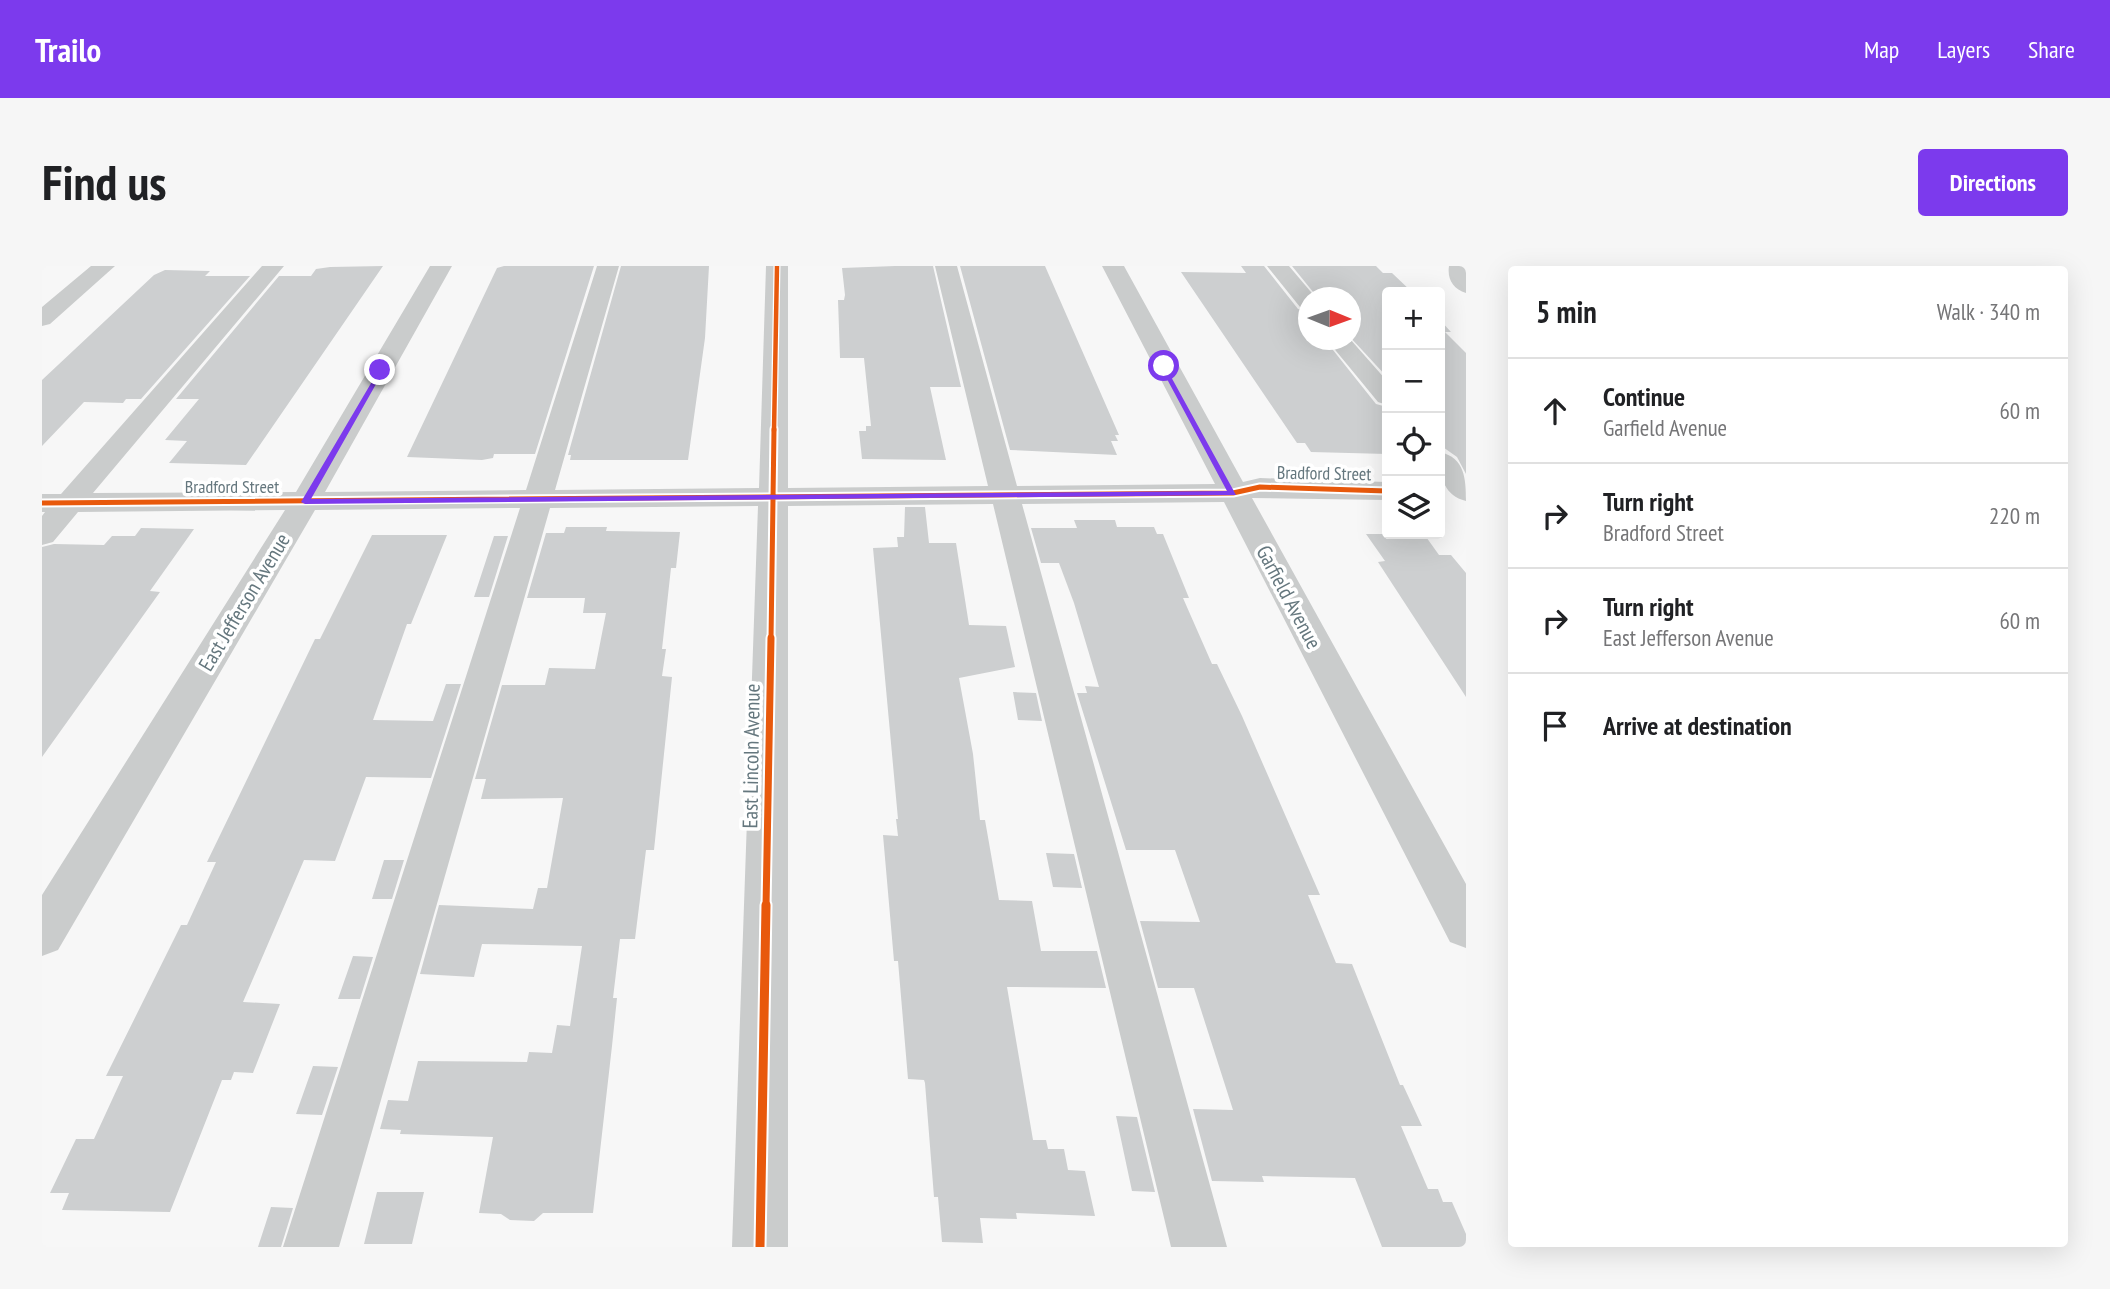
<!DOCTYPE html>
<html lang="en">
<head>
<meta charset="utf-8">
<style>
  body { margin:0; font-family:"PT Sans Narrow",sans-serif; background:#f6f6f6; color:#202124 }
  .controls { position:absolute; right:21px; top:21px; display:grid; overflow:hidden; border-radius:7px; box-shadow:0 7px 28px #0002 }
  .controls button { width:63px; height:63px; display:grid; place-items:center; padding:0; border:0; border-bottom:2px solid #e0e0e0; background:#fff; color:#202124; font:35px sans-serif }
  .compass { position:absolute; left:1256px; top:21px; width:63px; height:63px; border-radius:50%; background:#fff; box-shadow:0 7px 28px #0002; rotate:91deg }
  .stop { position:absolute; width:21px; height:21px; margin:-16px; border:5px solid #7c3aed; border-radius:50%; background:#fff }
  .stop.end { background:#7c3aed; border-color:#fff; box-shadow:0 2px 7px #0008 }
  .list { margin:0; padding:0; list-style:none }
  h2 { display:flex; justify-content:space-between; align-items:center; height:91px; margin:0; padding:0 28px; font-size:30px }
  h2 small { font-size:23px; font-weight:400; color:#757577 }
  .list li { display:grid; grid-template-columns:46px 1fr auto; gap:21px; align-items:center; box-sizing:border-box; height:105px; padding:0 28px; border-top:2px solid #e0e0e0 }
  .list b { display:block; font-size:26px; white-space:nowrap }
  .list p { margin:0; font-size:23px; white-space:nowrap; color:#757577 }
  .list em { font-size:23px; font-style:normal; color:#757577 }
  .icon { flex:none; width:38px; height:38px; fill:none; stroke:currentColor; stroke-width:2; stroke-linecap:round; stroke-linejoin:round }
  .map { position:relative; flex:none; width:1424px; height:981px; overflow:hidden; border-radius:7px }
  header { display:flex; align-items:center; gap:42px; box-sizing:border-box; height:98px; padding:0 35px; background:#7c3aed; color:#fff }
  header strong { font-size:33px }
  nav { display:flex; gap:38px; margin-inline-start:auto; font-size:24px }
  .intro { display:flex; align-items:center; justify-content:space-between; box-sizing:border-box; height:168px; padding:0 42px }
  h1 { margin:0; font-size:49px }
  .button { padding:18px 32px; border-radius:7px; background:#7c3aed; color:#fff; font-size:24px; font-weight:700 }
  main { display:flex; gap:42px; padding:0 42px }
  aside { flex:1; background:#fff; border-radius:7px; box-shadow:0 7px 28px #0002 }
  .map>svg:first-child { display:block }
  .building { fill:#cdcfd0 }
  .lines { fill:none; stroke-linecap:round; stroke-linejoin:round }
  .minor { fill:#cacccc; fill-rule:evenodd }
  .cycleway-far3-casing { stroke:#fff; stroke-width:7 }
  .cycleway-far2-casing { stroke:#fff; stroke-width:9 }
  .cycleway-far1-casing { stroke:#fff; stroke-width:11 }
  .cycleway-casing { stroke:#fff; stroke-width:13 }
  .cycleway-far3 { stroke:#e8590c; stroke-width:4.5 }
  .cycleway-far2 { stroke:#e8590c; stroke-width:5 }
  .cycleway-far1 { stroke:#e8590c; stroke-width:7 }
  .cycleway { stroke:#e8590c; stroke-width:9 }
  .route { fill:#7c3aed }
  .labels { text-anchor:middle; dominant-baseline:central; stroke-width:7; stroke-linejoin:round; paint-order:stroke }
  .far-street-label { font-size:18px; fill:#65777e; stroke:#fff }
  .street-label { font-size:21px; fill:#65777e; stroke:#fff }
</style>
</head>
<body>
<header>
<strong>Trailo</strong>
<nav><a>Map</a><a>Layers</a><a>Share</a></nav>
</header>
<div class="intro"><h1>Find us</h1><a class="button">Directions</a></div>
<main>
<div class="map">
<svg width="1424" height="981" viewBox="0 0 1424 981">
  <rect width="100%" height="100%" fill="#f7f7f7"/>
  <path class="building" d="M341 0 204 199 127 197 145 175 123 174 157 133H134L237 10H269L274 3 288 1Z
    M462 0H552L493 188H452L451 192 440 194 365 191 455 2Z
    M579 0H667L663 72 646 194H528L529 189H526Z
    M853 0H891L919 121H888L904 194 820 193 817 165H824V160H829L822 92H798L796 34H802L803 29 800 2Z
    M918 0H1003L1077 169H1073L1076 175H1069L1075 189 968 184Z
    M1199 0H1222L1256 43 1266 45V74H1283L1334 138 1345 141V188L1269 186 1263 177H1255L1139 6 1204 7Z
    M1250 0H1334L1341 7H1350L1370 26H1345V111L1308 71V32H1276Z
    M123 4 168 5 163 10H208L99 133H84L81 137 42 136 0 180V114L112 9Z
    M1398 54 1409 66H1403L1424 87V208L1415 191 1398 179Z
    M863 241H883L887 277H914L927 359 964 360 973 401 917 412 931 488 938 554H943L957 634 990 635 999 685H1055L1064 722 965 721 991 874H1004L1006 883H1022L1026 904 1043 905 1053 950 974 947 975 953 938 952 941 977 900 976 896 931H892L883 817 882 814 866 813 856 695H852L841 569 856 570 854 553H856L831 282 856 281 855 271H862Z
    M1032 254H1073L1075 261H1112L1115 268H1121L1147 332H1141L1170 398H1175L1200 450 1278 629H1266L1294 697 1310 698 1358 819H1361L1380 860H1359L1386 923H1396L1401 936H1410L1424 968V981H1340L1313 912 1220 910 1222 916 1170 915 1151 843 1191 844 1152 722H1116L1098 655 1158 656 1133 584H1084L1035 427H1045L1043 420 1057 421 1032 337 1017 297H999L989 262H1035Z
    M524 261H565L564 265 638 266 634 302H629L620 383H624L620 410 630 411 612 584H604L593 673H578L571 732H575L570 780 551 947H501L492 955 468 954 459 948 437 947 451 871 358 868 359 864 338 863 346 834 366 835 376 795 485 796 487 786 510 787 515 759 528 760 540 680 440 678 432 711 378 708 397 639 491 643 496 622H505L521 532 439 533 444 513H433L460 419H503L507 402 553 403 564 347H541L543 332H485L504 267H522Z
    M99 262 152 263 108 325 118 326 0 491V281L12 278 62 279 70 270H93Z
    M1324 268H1382L1397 289H1409L1424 307V431L1336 296 1343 295Z
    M330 269H405L369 358H365L331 454 391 455 404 418H419L389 512 324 511 293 595 262 594 201 736 238 738 211 807 192 806 189 814H180L128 946 20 944 27 927H8L34 873H52L81 810H64L139 659H145L174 596H165L273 373H278Z
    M452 270H466L447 331H432Z
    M971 426 994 427 1000 455 976 454Z
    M1004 587 1032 588 1040 622 1011 621Z
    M342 594H362L350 633H330Z
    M311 690 331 691 318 733H296Z
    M271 800 296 801 280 849 254 848Z
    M1074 850 1095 851 1113 926 1090 925Z
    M335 926H382L370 978H322Z
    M229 941 251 942 239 981H216Z"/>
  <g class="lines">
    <path class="minor" d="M49 0H73L8 58 0 60V41Z
      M220 0H242L51 227 254 226 388 0H410L283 226 484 224 555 0H577L513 224 717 222 724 0H746V222L946 220 893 0H915L975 220 1173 218 1060 0H1082L1201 216 1218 212 1345 216V234L1210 232 1424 618V682L1408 676 1182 236 980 238 1185 981H1129L951 238 746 240V981H690L716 240 508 242 297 981H241L478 242 273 244 16 684 0 690V629L243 244 36 246 11 276 0 279V250L3 246H0V228H19Z
      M1225 0H1247L1274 32H1266V43L1258 41Z
      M1407 0H1424V27C1411 23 1405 13 1407 0Z
      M1308 73 1345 115V139L1336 136 1285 74Z
      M1398 186C1423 192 1424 213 1424 235 1400 229 1397 207 1398 186Z"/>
    <defs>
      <path id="cycleway-far3" d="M732 165 735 0"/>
      <path id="cycleway-far2" d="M0 237 1191 227 1218 221 1345 225
        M729 374 732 163"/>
      <path id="cycleway-far1" d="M724 641 729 372"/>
      <path id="cycleway" d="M718 981 724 639"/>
    </defs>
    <use href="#cycleway-far3" class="cycleway-far3-casing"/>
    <use href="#cycleway-far2" class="cycleway-far2-casing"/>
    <use href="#cycleway-far1" class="cycleway-far1-casing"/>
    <use href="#cycleway" class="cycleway-casing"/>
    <use href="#cycleway-far3" class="cycleway-far3"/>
    <use href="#cycleway-far2" class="cycleway-far2"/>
    <use href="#cycleway-far1" class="cycleway-far1"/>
    <use href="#cycleway" class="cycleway"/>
  </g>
  <path class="route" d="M1122 98 1194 229 263 238 259 236 338 102 342 104 269 233 1185 225 1118 100Z"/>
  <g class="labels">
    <g class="far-street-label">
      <text transform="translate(1282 207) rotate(1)">Bradford Street</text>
      <text x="190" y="220">Bradford Street</text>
    </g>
    <g class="street-label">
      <text transform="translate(1247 331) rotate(62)">Garfield Avenue</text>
      <text transform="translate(202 336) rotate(-59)">East Jefferson Avenue</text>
      <text transform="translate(709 490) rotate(-89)">East Lincoln Avenue</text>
    </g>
  </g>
</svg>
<div class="controls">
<button>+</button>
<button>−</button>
<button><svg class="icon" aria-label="locate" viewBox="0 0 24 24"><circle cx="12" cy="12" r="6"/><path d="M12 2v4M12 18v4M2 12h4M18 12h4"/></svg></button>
<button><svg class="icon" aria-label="layers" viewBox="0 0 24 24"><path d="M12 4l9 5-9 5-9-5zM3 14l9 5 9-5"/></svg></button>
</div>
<svg class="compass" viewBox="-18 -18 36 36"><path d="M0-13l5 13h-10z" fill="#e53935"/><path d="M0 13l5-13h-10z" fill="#757577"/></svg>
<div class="stop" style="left:1122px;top:100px"></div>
<div class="stop end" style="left:338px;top:104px"></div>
</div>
<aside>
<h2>5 min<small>Walk · 340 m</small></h2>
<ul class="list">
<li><svg class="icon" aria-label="ahead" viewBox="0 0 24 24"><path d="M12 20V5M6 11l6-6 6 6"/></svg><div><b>Continue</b><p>Garfield Avenue</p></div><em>60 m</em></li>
<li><svg class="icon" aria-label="right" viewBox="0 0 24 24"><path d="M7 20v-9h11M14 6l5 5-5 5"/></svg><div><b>Turn right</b><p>Bradford Street</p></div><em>220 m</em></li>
<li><svg class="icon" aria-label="right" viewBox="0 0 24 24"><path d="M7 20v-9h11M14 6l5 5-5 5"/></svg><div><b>Turn right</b><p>East Jefferson Avenue</p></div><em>60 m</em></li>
<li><svg class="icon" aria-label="arrive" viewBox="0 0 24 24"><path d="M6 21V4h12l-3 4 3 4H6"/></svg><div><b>Arrive at destination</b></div></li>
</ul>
</aside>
</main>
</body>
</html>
